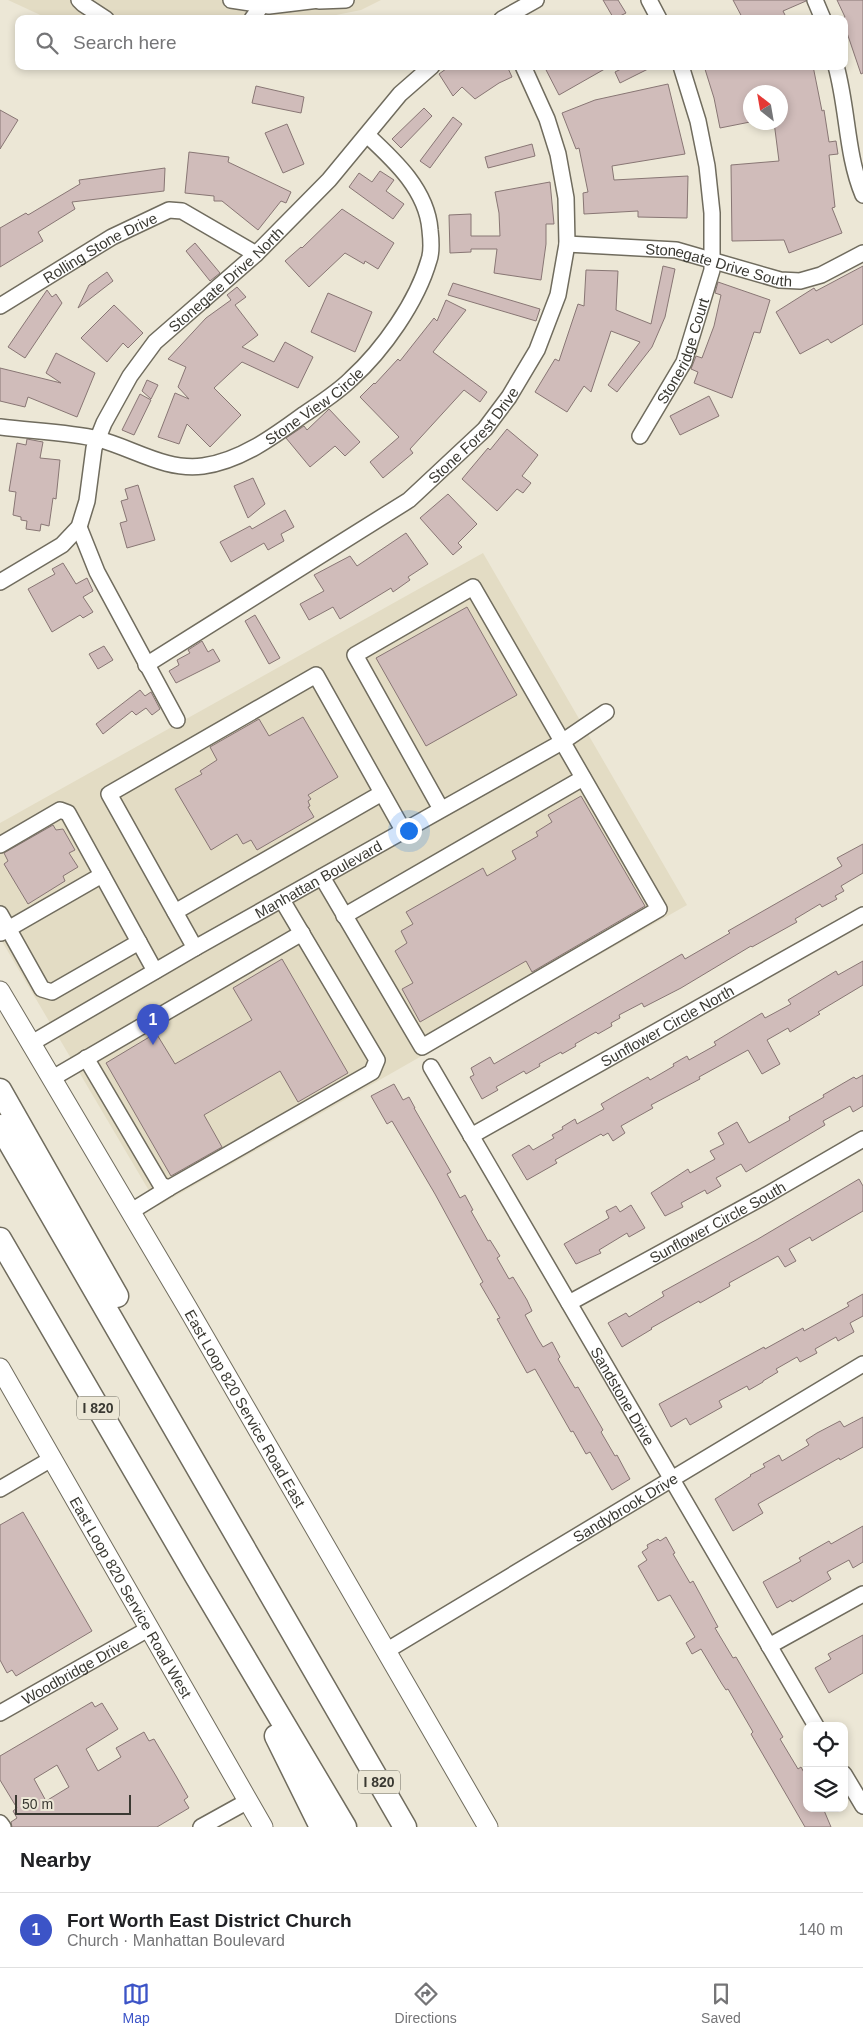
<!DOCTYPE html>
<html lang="en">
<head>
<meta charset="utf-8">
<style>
  body { margin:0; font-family:Helvetica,sans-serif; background:#f6f6f6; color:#202124 }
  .controls { position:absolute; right:15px; bottom:15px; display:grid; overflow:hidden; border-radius:10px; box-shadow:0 2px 8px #0003 }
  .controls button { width:45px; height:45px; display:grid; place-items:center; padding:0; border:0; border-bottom:1px solid #e0e0e0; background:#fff; color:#202124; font:25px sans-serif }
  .compass { position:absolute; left:743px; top:85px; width:45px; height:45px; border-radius:50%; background:#fff; box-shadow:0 2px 8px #0003; rotate:329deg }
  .scale { position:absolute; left:15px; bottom:12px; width:116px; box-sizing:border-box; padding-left:5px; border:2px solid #3a3932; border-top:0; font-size:14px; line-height:18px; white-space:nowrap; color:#3a3932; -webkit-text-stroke:4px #ece7d6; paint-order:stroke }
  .you { position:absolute; left:408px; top:830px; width:18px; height:18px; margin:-12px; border:4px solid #fff; border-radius:50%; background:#1a73e8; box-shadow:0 0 0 8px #1a73e833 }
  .badge { display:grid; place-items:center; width:32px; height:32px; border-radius:50%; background:#3c54c7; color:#fff; font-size:16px; font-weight:700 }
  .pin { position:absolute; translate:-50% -41px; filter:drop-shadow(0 1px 2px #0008) }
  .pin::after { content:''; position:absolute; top:26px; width:18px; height:15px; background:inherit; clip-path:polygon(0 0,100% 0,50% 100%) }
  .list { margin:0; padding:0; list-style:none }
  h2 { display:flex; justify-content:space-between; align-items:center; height:65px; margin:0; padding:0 20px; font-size:21px }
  h2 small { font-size:16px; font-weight:400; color:#757577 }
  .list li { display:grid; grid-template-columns:32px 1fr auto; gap:15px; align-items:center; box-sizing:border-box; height:75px; padding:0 20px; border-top:1px solid #e0e0e0 }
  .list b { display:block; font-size:19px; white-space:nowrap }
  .list p { margin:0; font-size:16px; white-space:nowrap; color:#757577 }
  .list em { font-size:16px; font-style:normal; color:#757577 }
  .icon { flex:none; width:28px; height:28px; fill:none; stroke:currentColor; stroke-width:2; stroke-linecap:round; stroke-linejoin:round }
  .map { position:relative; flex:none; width:863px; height:1827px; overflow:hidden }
  .search { position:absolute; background:#fff; box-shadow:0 2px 8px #0003; left:15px; right:15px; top:15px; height:55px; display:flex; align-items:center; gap:12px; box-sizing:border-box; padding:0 18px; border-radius:10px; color:#757577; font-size:19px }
  .sheet { height:140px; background:#fff }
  nav { display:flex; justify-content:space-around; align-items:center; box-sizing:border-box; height:70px; border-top:1px solid #e0e0e0; background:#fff; font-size:14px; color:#757577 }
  nav a { display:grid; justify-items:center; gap:2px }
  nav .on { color:#3c54c7 }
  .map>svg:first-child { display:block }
  .built { fill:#e3dcc4 }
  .building { fill:#d0bcba; stroke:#887674; fill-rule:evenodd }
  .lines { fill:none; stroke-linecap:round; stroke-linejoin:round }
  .minor-casing { stroke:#706c5e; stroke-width:18 }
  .major-casing { stroke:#706c5e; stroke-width:21 }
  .highway-casing { stroke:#706c5e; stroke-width:25 }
  .minor { stroke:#fff; stroke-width:15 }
  .major { stroke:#fff; stroke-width:19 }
  .highway { stroke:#fff; stroke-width:22 }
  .labels { text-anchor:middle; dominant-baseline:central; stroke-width:5; stroke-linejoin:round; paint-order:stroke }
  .shield { fill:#ece7d6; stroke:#6f6d63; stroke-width:1 }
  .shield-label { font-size:14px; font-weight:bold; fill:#3a3932 }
  .street-label { font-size:15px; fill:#3a3932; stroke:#ece7d6 }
</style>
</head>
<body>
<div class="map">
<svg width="863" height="1827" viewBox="0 0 863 1827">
  <rect width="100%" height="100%" fill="#ece7d6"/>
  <path class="built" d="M8 0H381L361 10 336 15 292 19H49Z
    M483 553 687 905 158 1206 0 938V823Z"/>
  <path class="building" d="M603 0H618L626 13 614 19Z
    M733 0H806V1L783 11 787 19H743Z
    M837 0H863V73L861 74 844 24V19L842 18 845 17Z
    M450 66H507L512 77 499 83 475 99 462 87 453 96 439 74Z
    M544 66H610L559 95Z
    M627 66H654L620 83 615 72Z
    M704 66H813L822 111 824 110 829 142 836 141 838 154 829 155 835 207 832 208 842 233 789 253 784 240 732 241 731 165 779 161 774 122H780V92H750V122L720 128 714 98Z
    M668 84 685 154 612 166 614 180 688 176 687 218 638 217V211L584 214 583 193 588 192 579 148 576 149 562 113 595 100Z
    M256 86 304 97 301 113 252 103Z
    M424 108 432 116 401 148 392 139Z
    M0 110 18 120 0 149Z
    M453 117 462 124 430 168 420 161Z
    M287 124 304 164 283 173 265 133Z
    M532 144 535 156 488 168 485 157Z
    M189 152 229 157 228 162 291 192 286 203 281 201 258 230 222 201H214V196L185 193Z
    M165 168 164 191 72 202 75 209 38 232 43 241 0 267V228L26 213 28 215 80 184 79 180Z
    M380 171 394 180 386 191 404 204 393 219 349 187 359 173 372 182Z
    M550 182 554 224H546V244L541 280 494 273 497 249H471V252L450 253 449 215 471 214V236H500L499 213 495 192Z
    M342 209 394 243 378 269 365 261 364 264 345 253 309 287 285 261 301 247 302 248Z
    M195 243 220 273 210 281 186 251Z
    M663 266 675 269 665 317 652 347 617 392 608 385 640 342 611 331 591 392 584 386 567 412 535 392 555 359 559 361 578 304 584 306 586 270 618 271 616 310 651 324Z
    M863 266V324L831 343 828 339 800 354 776 312 814 288 816 291Z
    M107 272 113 281 78 308 89 285Z
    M718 282 770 300 760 333 754 332 732 398 694 383 698 372 691 369 696 356 702 358 714 326 721 295 715 293Z
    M453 283 540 309 536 321 448 295Z
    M237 287 246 297 235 305 258 335 242 347 274 362 285 342 313 357 298 388 242 362 214 388 241 415 210 447 187 424 179 444 158 437 175 393 189 399 178 387 186 367 168 359 206 318 231 300 227 295Z
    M47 290 52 297 56 294 62 303 25 358 8 347Z
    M328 293 372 312 355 352 311 332Z
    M446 300 466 310 433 352 487 392 480 402 464 390 410 449 413 453 383 478 370 462 399 437 360 397 374 383 375 384 398 359 400 361 434 318 437 321Z
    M114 305 143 333 128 348 123 343 107 362 81 338Z
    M56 353 95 373 77 417 28 397 25 407 0 401V368L61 383 46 373Z
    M147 380 158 385 151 399 142 391Z
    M140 394 151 400 134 435 122 430Z
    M709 396 719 416 680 435 670 416Z
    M329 409 360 442 345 456 335 446 310 467 286 438 304 426 307 430Z
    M507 429 538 455 522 476 531 483 523 493 517 489 497 511 462 479 488 448 490 450Z
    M27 439 43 442 40 458 60 460 56 499 53 498 49 526 41 524 40 531 26 529 27 521 21 520V517L13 515 16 492 9 491 17 443 26 445Z
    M253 478 265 504 248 518 234 486Z
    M138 485 155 540 127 548 120 523 127 521 121 501 128 499 125 489Z
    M448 494 477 524 458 543 462 547 453 555 420 518Z
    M285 510 294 527 281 534 284 541 268 550 264 543 231 562 220 542 250 526 252 529Z
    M406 533 428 564 408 577 410 580 393 592 391 588 340 619 333 607 309 620 300 604 324 591 314 575 350 556 357 566Z
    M63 563 76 584 87 578 93 591 83 597 93 612 83 618 80 615 52 632 28 589 55 574 52 569Z
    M467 607 517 695 426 746 376 658Z
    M255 615 280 658 269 664 245 621Z
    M202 641 208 652 213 649 220 661 176 683 169 671 179 665 177 660 190 653 188 650Z
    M104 646 113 660 98 669 89 654Z
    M140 690 145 696 151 692 160 709 152 715 146 708 136 715 132 711 103 734 96 724Z
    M303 717 338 777 308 795 311 799 308 801 310 806 308 807 314 817 257 850 251 840 243 844 237 834 211 850 175 789 202 774 200 771 217 760 210 747 259 719 269 736Z
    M581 796 645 906 532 972 526 961 420 1022 402 989 413 983 395 951 407 943 401 931 413 924 406 912 483 868 487 876 516 859 512 851 538 836 536 832 552 822 548 815Z
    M53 825 56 830 63 829 75 850 69 853 78 867 63 876 65 881 28 904 4 864 8 861 4 853Z
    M863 844V873L841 886 844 891 835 896 837 899 822 907 820 904 795 919 797 922 752 947 751 946 681 988 644 1007 642 1003 619 1015 620 1018 611 1023 612 1026 598 1034 596 1032 575 1044 576 1046 562 1054 561 1052 539 1064 540 1066 526 1074 524 1071 496 1087 498 1090 482 1099 470 1077 474 1075 471 1068 490 1057 494 1064 682 954 685 959 730 933 728 931 842 866 837 858Z
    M282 959 348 1073 298 1102 280 1071 204 1115 222 1147 171 1176 106 1063 156 1033 175 1064 252 1020 233 988Z
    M863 961V985L818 1012 820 1014 790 1032 788 1028 767 1040 780 1064 762 1074 748 1050 699 1077 700 1079 651 1105 653 1108 621 1126 625 1133 613 1141 608 1133 603 1136 601 1134 555 1160 557 1163 527 1180 512 1155 529 1145 533 1150 554 1138 552 1135 563 1129 562 1127 575 1119 577 1124 604 1109 601 1104 618 1094 648 1077 650 1080 674 1066 673 1064 687 1056 689 1060 716 1045 714 1042 762 1013 765 1018 791 1004 788 1000 836 971 838 975Z
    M863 1075V1106L853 1112 850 1106 823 1121 825 1125 746 1172 741 1164 716 1178 721 1186 707 1194 705 1190 681 1203 683 1207 665 1216 651 1193 688 1169 690 1173 715 1159 710 1151 724 1144 718 1133 737 1122 749 1143 790 1120 789 1117 824 1097 823 1095 854 1077 856 1079Z
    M394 1084 403 1100 409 1097 415 1108H414L451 1172 447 1174 460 1198 465 1195 473 1210 471 1211 488 1241 490 1240 500 1256 497 1258 509 1279 513 1277 527 1300 532 1311 525 1315 538 1339 543 1347 552 1342 560 1357 558 1359 575 1388 578 1387 603 1430 601 1432 615 1456 617 1455 625 1470 630 1479 612 1490 590 1452 586 1454 573 1431 571 1432 535 1369 527 1373 497 1319 500 1318 480 1284 483 1282 435 1194 392 1121 387 1124 371 1096Z
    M859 1179 863 1186V1211L812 1241 810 1237 789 1249 796 1261 785 1267 778 1256 729 1283 730 1286 700 1303 699 1301 651 1328 652 1329 622 1347 608 1323 626 1313 629 1317 664 1296 662 1292 758 1239Z
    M631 1205 645 1228 629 1237 627 1233 599 1250 601 1253 576 1264 564 1244 609 1218 606 1211 616 1206 620 1212Z
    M863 1294V1316L850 1323 854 1332 838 1341 836 1337 815 1349 817 1353 800 1362 797 1357 776 1369 778 1372 763 1381V1382L749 1390 747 1386 719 1401 722 1407 690 1425 686 1418 671 1427 659 1404 764 1347 765 1349 803 1328 804 1331 849 1306 847 1303Z
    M863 1417V1447L840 1460 839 1458 758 1504 763 1513 733 1531 715 1499 751 1476 750 1475 765 1467 763 1464 779 1455 782 1461 809 1445 806 1440 817 1433 840 1421 844 1427Z
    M23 1512 92 1631 16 1676 12 1670 7 1673 0 1660V1525Z
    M863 1526V1562L853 1568 849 1560 827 1572 831 1579 792 1602 791 1600 777 1608 763 1582 801 1561 799 1558 829 1541 831 1544Z
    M666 1537 675 1553 673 1554 690 1583 693 1581 718 1627 715 1628 733 1658 736 1657 783 1737 780 1739 798 1769 801 1767 807 1778V1808H823L831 1827H805L751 1734 753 1732 728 1689 726 1690 722 1684 701 1649 692 1654 686 1643 695 1637 670 1595 658 1601 638 1566 647 1560 642 1552 648 1548 647 1545 658 1539 660 1541Z
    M863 1635V1673L829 1693 815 1668 831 1659 828 1654Z
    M92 1702 95 1707 102 1703 118 1729 86 1749 98 1771 121 1757 116 1748 144 1732 149 1741 154 1739 176 1776 188 1797 184 1800 189 1808 157 1827H12L11 1822 17 1818 13 1811 17 1808 0 1780V1756ZM57 1765 69 1787 46 1801 34 1779Z"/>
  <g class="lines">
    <defs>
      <g id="minor">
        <path d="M79 0 83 4 106 19"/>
        <path d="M231 0 269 6 319 0"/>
        <path d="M649 0 659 19"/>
        <path d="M815 0 823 19"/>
        <path d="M319 1 346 0"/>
        <path d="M252 19 262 5"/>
        <path d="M502 19 536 0"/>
        <path d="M836 66C848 109 846 154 863 195"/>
        <path id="s1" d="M567 244 676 250 780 280 800 281 821 275 863 253"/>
        <path id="s2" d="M0 306 112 237 169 210 182 211 256 254"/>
        <path id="s3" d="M0 427C30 431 68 432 98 439 133 448 165 471 203 466 240 461 273 437 303 415 319 404 337 393 351 379 383 350 417 302 429 260 432 252 431 239 430 230 427 190 394 160 367 135"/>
        <path id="s4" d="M640 436 684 362 712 270V213L707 166 698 121 681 66"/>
        <path d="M79 527 97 572 177 720"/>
        <path id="s5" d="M0 582 62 545 79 527 87 501 94 448 104 423 130 376 155 342 256 254 329 180 400 94 432 66"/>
        <path id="s6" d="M146 665 409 500 485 429 509 397 537 350 558 295 567 244 566 198 558 154 547 119 523 66"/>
        <path d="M0 845 60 810 68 813 155 971"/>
        <path d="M322 877 422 1047 659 909 473 587 355 655 441 809"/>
        <path d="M175 912 382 793"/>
        <path d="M0 914 42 989 52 992 139 942"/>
        <path d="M344 916 583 778"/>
        <path d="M1 933 102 875"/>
        <path d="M195 948 109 794 316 675 403 830"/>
        <path id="s7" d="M30 1044 195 948 562 742 606 712"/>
        <path d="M86 1058 161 1185 169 1188 372 1072 377 1060 282 900"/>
        <path id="s8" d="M431 1067 816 1726"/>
        <path d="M51 1079 302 933"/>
        <path id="s9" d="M471 1136 863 915"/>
        <path d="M130 1212 169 1188"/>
        <path id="s10" d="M569 1303 763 1197 863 1139"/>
        <path d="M0 1489 53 1458"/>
        <path d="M769 1646 863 1594"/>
        <path id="s11" d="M386 1651 863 1364"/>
        <path id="s12" d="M0 1713 150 1628"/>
        <path d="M844 1774 863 1806"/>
        <path d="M0 1823 3 1827"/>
        <path d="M201 1827 248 1801"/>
      </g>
      <g id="major">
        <path id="s13" d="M0 991 187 1307 488 1827"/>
        <path id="s14" d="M0 1368 263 1827"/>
      </g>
      <path id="highway" d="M0 1090 117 1296
        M0 1126 405 1827
        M0 1239 196 1576 345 1827
        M276 1736 321 1827"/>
    </defs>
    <use href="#minor" class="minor-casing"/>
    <use href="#major" class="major-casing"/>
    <use href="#highway" class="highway-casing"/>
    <use href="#minor" class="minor"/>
    <use href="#major" class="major"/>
    <use href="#highway" class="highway"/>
  </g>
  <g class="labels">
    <g class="shield">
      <rect x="77" y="1396.5" width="42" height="23" rx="4"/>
      <rect x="358" y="1770.5" width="42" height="23" rx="4"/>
    </g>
    <g class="shield-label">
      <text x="98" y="1408">I 820</text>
      <text x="379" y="1782">I 820</text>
    </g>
    <g class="street-label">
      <text stroke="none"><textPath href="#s2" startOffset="116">Rolling Stone Drive</textPath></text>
      <text stroke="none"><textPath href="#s1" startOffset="154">Stonegate Drive South</textPath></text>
      <text stroke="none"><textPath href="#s5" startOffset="395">Stonegate Drive North</textPath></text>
      <text stroke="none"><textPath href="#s4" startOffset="96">Stoneridge Court</textPath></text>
      <text stroke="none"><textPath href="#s3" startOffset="336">Stone View Circle</textPath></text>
      <text stroke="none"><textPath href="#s6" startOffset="402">Stone Forest Drive</textPath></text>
      <text stroke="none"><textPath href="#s7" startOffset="332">Manhattan Boulevard</textPath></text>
      <text stroke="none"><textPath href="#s9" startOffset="225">Sunflower Circle North</textPath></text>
      <text stroke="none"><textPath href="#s10" startOffset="169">Sunflower Circle South</textPath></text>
      <text stroke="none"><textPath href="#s8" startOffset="381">Sandstone Drive</textPath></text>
      <text stroke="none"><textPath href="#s13" startOffset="484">East Loop 820 Service Road East</textPath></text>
      <text stroke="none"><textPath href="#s11" startOffset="279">Sandybrook Drive</textPath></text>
      <text stroke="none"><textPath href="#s14" startOffset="264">East Loop 820 Service Road West</textPath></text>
      <text stroke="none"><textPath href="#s12" startOffset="86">Woodbridge Drive</textPath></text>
    </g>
  </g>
</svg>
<div class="controls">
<button><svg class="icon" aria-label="locate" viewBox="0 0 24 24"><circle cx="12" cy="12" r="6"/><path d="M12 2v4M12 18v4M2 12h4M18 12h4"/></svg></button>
<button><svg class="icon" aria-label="layers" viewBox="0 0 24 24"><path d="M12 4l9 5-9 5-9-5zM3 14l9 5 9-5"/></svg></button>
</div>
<svg class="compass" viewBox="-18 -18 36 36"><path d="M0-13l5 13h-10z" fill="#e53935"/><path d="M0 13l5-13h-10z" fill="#757577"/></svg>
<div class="scale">50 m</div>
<div class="you"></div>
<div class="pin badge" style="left:153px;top:1045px">1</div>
<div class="search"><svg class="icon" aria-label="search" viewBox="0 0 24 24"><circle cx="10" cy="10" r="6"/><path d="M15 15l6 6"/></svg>Search here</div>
</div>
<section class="sheet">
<h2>Nearby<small></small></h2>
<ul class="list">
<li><span class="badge">1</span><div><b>Fort Worth East District Church</b><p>Church · Manhattan Boulevard</p></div><em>140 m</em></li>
</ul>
</section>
<nav>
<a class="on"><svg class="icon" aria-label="map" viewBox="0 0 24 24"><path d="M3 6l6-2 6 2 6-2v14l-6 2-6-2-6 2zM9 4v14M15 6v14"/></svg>Map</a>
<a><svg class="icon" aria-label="directions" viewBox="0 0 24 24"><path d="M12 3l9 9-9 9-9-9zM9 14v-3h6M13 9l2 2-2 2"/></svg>Directions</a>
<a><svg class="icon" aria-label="saved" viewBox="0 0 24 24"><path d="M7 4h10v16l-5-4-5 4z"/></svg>Saved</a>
</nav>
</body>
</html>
